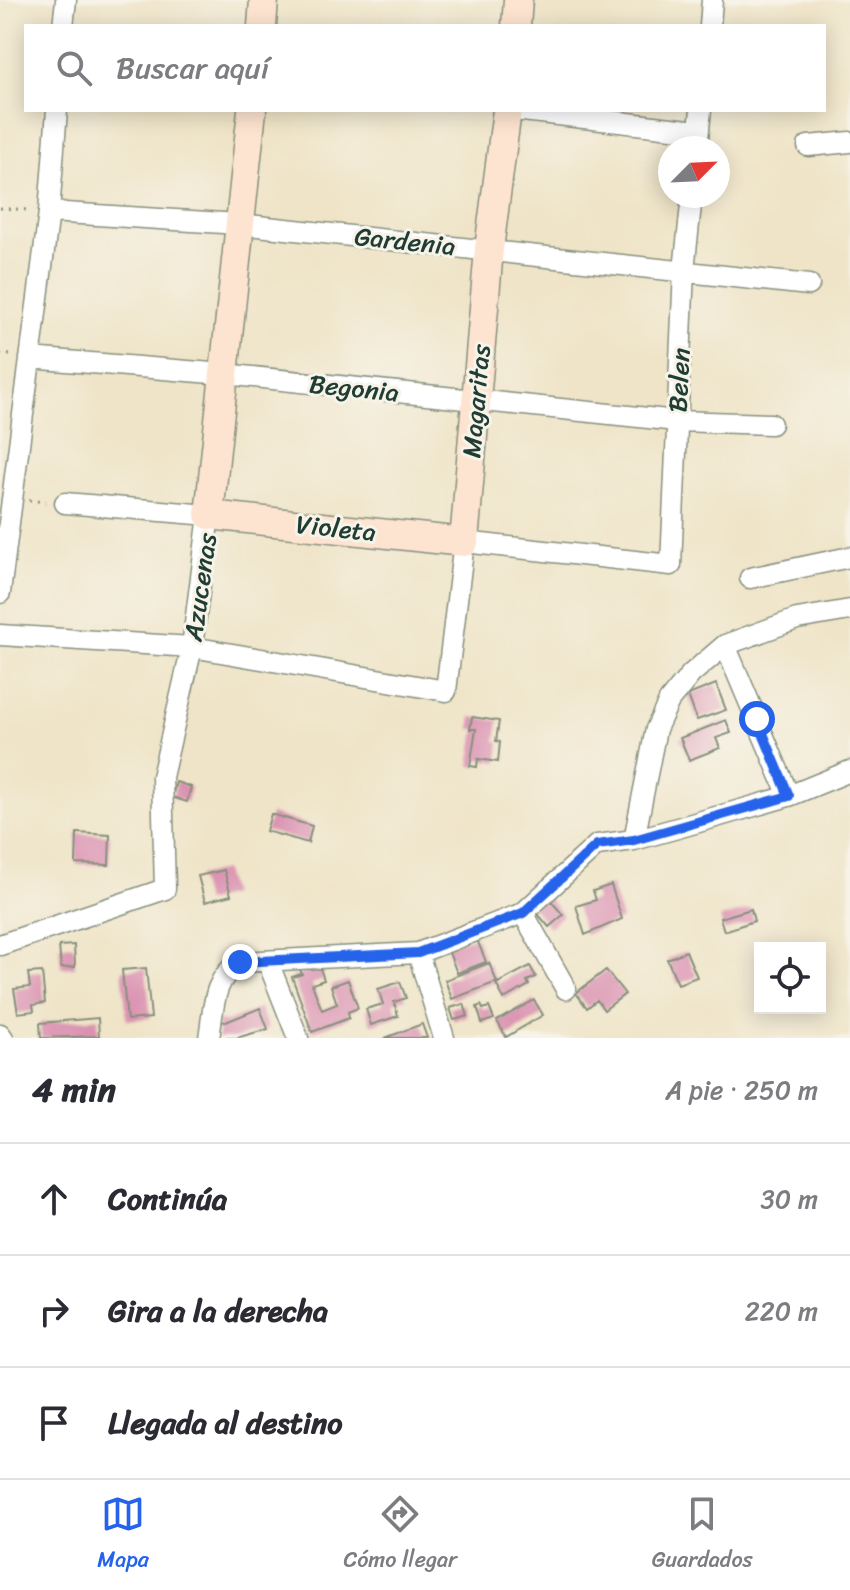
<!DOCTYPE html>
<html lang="es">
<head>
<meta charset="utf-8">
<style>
  body { margin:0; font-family:Sriracha,sans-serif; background:#f2f2f3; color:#2b2b33 }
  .controls { position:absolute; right:24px; bottom:24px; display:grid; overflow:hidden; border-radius:0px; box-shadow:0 4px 20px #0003 }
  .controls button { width:72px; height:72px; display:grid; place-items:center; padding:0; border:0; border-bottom:2px solid #e1e1e2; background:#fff; color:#2b2b33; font:40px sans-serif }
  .compass { position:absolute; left:658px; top:136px; width:72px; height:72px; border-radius:50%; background:#fff; box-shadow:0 4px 20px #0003; rotate:66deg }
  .stop { position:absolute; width:24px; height:24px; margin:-18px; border:6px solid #2563eb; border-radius:50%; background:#fff }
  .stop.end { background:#2563eb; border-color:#fff; box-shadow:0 2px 8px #0008 }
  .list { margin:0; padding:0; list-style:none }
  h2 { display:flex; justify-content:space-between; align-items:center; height:104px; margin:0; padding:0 32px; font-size:34px }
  h2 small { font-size:26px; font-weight:400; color:#7c7c81 }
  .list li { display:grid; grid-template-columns:52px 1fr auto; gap:24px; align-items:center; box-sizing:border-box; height:112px; padding:0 32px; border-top:2px solid #e1e1e2 }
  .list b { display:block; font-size:30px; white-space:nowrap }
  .list em { font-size:26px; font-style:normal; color:#7c7c81 }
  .icon { flex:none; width:44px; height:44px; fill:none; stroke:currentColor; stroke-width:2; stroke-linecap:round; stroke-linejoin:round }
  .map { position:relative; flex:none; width:850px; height:1038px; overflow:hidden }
  .search { position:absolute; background:#fff; box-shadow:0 4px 20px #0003; left:24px; right:24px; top:24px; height:88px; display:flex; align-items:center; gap:20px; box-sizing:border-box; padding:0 28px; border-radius:0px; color:#7c7c81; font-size:30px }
  .sheet { height:440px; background:#fff }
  nav { display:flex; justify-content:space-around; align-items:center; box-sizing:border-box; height:112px; border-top:2px solid #e1e1e2; background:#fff; font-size:22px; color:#7c7c81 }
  nav a { display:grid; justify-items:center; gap:4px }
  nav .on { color:#2563eb }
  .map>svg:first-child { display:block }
  .building { fill:#da90b0 }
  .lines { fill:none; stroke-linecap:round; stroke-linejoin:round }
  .street-casing { stroke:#87907e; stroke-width:23 }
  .secondary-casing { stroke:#87907e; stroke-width:31 }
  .path { stroke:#87907e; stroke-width:3; stroke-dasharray:2 6; stroke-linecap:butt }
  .street { stroke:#fff; stroke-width:20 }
  .secondary { stroke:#fde4d0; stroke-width:28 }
  .route { stroke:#2563eb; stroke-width:10 }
  .labels { text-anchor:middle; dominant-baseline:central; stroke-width:6; stroke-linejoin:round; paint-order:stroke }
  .street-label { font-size:26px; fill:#1f3d34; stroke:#f7f3e8 }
</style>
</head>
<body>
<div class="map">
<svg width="850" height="1038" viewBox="0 0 850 1038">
  <rect width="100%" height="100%" fill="#f7f3e8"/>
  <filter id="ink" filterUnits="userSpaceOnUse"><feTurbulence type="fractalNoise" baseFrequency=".0125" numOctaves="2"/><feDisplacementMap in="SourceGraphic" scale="16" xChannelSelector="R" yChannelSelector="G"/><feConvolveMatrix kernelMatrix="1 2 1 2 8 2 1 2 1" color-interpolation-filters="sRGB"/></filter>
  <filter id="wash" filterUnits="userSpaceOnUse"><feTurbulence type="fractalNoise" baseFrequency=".006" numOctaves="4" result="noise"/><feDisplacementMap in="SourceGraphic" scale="32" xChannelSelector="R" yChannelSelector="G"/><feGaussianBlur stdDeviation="1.8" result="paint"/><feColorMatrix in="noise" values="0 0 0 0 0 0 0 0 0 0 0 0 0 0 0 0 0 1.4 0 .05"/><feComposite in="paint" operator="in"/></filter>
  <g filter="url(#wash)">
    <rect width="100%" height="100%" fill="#efe4c7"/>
    <g id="blocks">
      <path class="building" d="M716 684 726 710 697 720 688 695Z
        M472 717 499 721 496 741 500 742 498 762 478 759 477 767 470 766 476 729H470Z
        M726 720 731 733 716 738 720 748 689 760 680 738Z
        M176 782 191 787 187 802 172 797Z
        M271 814 312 826 308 843 266 831Z
        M77 833 110 835 109 865 76 864Z
        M224 870 231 895 205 902 198 876Z
        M611 885 622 919 585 935 576 906 596 900 593 891Z
        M546 895 563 915 549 927 532 907Z
        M751 909 754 921 724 931 720 918Z
        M476 937 486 962 457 973 446 945Z
        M74 945 75 967 61 968 59 946Z
        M686 951 697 977 678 984 667 959Z
        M317 959 324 980 312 984 322 1010 337 1004 331 986 348 980 358 1008 348 1012 349 1018 312 1032 292 977 302 974 299 966Z
        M489 963 497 982 452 999 445 980Z
        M530 966 536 977 527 981 529 985 504 999 496 984Z
        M146 968 151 1018 127 1020 122 970Z
        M606 970 625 994 604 1010 597 1000 587 1008 576 993Z
        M42 972 45 1003 33 1005 34 1011 18 1013 14 989 30 987 28 973Z
        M400 982 406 998 394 1002 398 1016 371 1025 366 1009 383 1004 378 989Z
        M534 1000 543 1015 506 1037 497 1021Z
        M464 1004 468 1016 454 1020 450 1008Z
        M481 1005 483 1009 489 1007 494 1019 482 1023 477 1007Z
        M260 1008 268 1029 236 1038H218V1021L226 1022Z
        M98 1018 99 1036 41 1038 40 1023Z
        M422 1024 427 1038H385Z"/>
    </g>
  </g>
  <g filter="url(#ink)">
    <use href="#blocks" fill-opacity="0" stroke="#87907e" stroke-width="2"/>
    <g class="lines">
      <defs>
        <path id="street" d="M63 26 66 0
          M710 26 712 0
          M514 110 698 131
          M808 146 850 142
          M697 148 701 110
          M49 212 239 224 809 285
          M30 358 224 374 677 421 771 424
          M750 578 850 557
          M0 593 49 212 57 110
          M0 635 192 647 446 691 464 542 671 565 684 270 692 196
          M725 645 789 796
          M634 840 656 729 669 701 691 674 725 645 797 619 850 610
          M523 913 566 989
          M0 945 165 889 162 777 192 647 209 515 65 503
          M418 953 444 1038
          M268 962 298 1038
          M0 1034 3 1038
          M209 1038C214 1008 212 979 240 962L418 953 523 913 597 845 634 840 681 827 789 796 850 771"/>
        <path id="secondary" d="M262 26 264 0
          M516 26 518 0
          M252 110 209 515 464 542 489 249 507 110"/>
      </defs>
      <use href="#street" class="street-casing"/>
      <use href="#secondary" class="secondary-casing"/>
      <path class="path" d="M0 208 29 210
        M0 354 11 355
        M29 500 46 502"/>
      <use href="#street" class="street"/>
      <use href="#secondary" class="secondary"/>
    </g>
  </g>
  <g class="lines" filter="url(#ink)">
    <path class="route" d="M240 962 418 953 523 913 597 845 634 840 789 796 757 719"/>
  </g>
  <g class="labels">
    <g class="street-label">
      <text transform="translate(405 241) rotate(6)">Gardenia</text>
      <text transform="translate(679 380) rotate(-87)">Belen</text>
      <text transform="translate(354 388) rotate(6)">Begonia</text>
      <text transform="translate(476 401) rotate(-85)">Magaritas</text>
      <text transform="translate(336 528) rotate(6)">Violeta</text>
      <text transform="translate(200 587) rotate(-82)">Azucenas</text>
    </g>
  </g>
</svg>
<div class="controls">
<button><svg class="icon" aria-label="locate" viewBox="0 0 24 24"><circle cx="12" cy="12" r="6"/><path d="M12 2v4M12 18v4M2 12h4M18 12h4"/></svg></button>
</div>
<svg class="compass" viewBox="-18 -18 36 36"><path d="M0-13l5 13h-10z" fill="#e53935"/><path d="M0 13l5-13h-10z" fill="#7c7c81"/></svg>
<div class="stop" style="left:757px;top:719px"></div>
<div class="stop end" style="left:240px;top:962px"></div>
<div class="search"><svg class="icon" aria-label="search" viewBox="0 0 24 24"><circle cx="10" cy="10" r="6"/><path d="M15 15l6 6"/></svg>Buscar aquí</div>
</div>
<section class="sheet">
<h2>4 min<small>A pie · 250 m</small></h2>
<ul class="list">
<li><svg class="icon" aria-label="ahead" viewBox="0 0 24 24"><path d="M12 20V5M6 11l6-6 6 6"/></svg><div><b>Continúa</b></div><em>30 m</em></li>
<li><svg class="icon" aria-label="right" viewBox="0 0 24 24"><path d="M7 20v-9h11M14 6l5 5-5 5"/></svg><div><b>Gira a la derecha</b></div><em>220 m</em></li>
<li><svg class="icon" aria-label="arrive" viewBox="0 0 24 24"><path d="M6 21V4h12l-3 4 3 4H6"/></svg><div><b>Llegada al destino</b></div></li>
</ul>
</section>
<nav>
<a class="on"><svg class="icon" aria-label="map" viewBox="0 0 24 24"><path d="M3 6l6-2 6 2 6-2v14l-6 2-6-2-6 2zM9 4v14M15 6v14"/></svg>Mapa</a>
<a><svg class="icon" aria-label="directions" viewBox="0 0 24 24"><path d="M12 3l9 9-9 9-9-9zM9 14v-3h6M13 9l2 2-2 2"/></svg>Cómo llegar</a>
<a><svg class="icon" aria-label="saved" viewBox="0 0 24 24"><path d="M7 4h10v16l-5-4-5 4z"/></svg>Guardados</a>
</nav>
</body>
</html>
